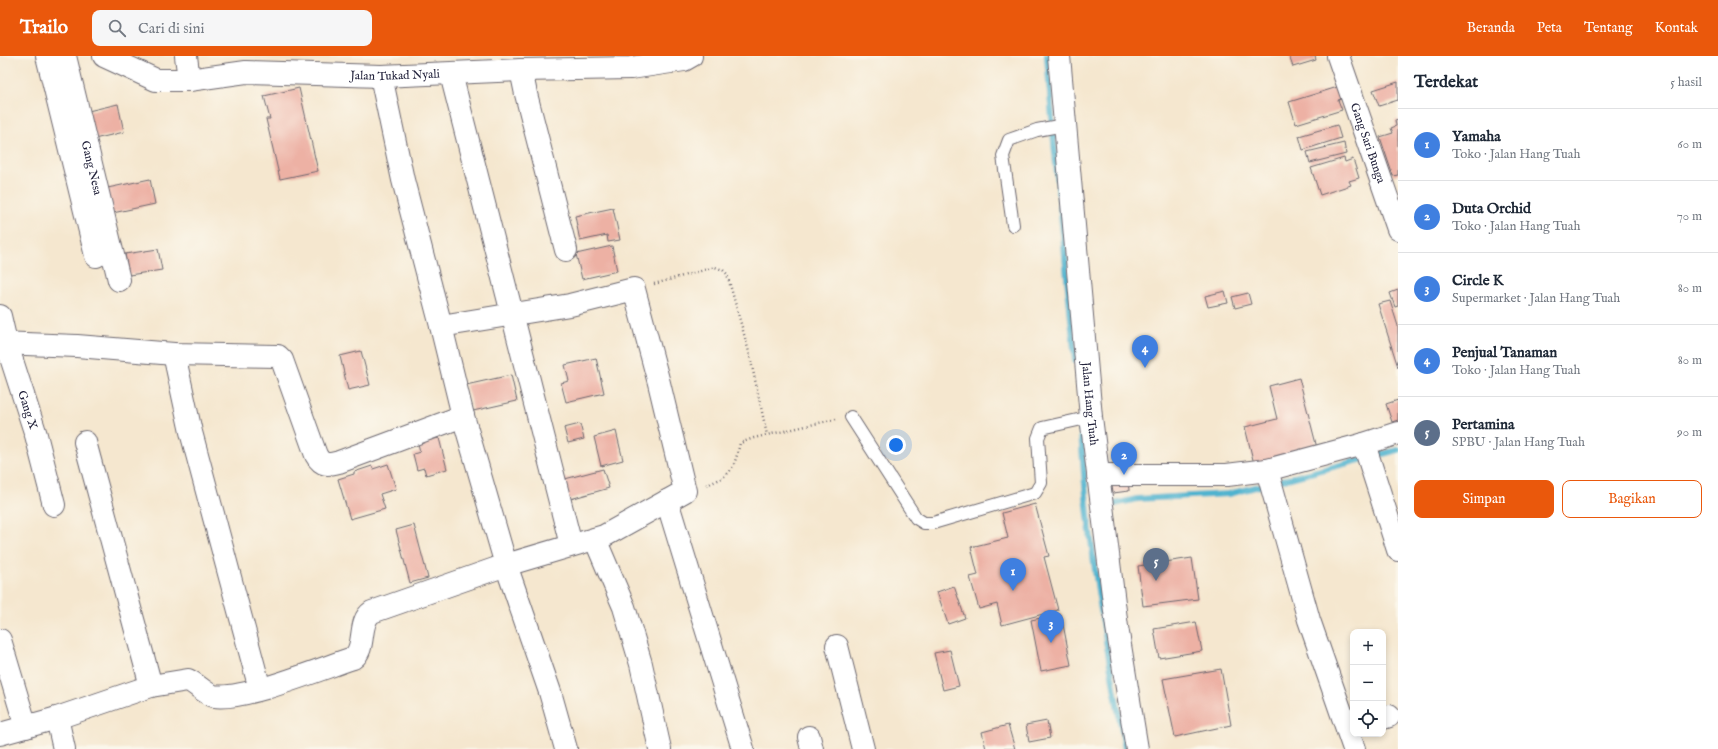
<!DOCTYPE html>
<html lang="id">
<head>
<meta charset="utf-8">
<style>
  body { margin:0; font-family:"IM FELL English",serif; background:#f6f6f7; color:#1f2937 }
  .controls { position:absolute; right:12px; bottom:12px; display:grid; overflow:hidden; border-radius:8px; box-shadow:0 2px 6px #0003 }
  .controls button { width:36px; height:36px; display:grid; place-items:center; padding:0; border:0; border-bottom:1px solid #e0e1e3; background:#fff; color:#1f2937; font:20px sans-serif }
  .you { position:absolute; left:896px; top:389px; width:14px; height:14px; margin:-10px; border:3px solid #fff; border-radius:50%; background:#1a73e8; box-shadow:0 0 0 6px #1a73e833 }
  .badge { display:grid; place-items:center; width:26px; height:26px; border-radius:50%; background:#ea580c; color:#fff; font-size:13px; font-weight:700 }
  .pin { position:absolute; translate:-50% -33px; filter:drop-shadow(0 1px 2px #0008) }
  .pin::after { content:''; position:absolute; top:21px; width:14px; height:12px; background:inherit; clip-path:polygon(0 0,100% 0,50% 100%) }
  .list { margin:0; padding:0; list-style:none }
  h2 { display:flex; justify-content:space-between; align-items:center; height:52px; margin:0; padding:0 16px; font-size:17px }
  h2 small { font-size:13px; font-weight:400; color:#747a83 }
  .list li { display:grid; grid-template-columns:26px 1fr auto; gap:12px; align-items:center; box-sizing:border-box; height:72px; padding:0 16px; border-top:1px solid #e0e1e3 }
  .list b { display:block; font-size:15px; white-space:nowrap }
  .list p { margin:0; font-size:13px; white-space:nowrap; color:#747a83 }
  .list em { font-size:13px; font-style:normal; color:#747a83 }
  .actions { display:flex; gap:8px; padding:12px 16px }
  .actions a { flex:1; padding:9px 0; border:1px solid #ea580c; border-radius:8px; text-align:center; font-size:14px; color:#ea580c }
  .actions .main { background:#ea580c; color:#fff }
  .icon { flex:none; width:22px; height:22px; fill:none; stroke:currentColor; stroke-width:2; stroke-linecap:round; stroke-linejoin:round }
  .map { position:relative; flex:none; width:1398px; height:693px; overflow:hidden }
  header { display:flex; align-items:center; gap:24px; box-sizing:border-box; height:56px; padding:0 20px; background:#ea580c; color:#fff }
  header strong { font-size:19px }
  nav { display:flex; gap:22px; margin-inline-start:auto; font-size:14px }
  .search { width:280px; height:36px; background:#f6f6f7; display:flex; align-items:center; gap:10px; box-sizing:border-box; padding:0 14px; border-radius:8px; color:#747a83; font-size:15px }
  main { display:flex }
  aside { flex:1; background:#fff }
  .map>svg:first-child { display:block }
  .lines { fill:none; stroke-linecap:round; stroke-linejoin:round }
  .stream { stroke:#50b3cf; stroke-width:6 }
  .building { fill:#edb1a4 }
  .service-casing { stroke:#6c676f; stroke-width:14 }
  .minor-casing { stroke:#6c676f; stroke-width:24 }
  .tertiary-casing { stroke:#6c676f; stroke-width:24 }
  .secondary-casing { stroke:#6c676f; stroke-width:24 }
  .path { stroke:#6c676f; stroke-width:2.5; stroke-dasharray:1 3; stroke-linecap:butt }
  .service { stroke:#fff; stroke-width:12 }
  .minor { stroke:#fff; stroke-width:22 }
  .tertiary { stroke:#fff; stroke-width:22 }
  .secondary { stroke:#fff; stroke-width:22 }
  .labels { text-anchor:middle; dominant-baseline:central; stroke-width:3; stroke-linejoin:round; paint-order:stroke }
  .street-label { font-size:12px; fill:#22223b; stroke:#fbf7ec }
</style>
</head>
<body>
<header>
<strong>Trailo</strong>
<div class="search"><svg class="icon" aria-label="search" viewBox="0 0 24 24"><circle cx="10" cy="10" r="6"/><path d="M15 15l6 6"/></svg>Cari di sini</div>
<nav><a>Beranda</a><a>Peta</a><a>Tentang</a><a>Kontak</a></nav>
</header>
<main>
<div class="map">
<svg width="1398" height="693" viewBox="0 0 1398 693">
  <rect width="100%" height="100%" fill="#fbf7ec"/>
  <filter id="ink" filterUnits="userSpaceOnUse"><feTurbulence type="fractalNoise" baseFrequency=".025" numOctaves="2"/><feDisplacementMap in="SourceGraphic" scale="8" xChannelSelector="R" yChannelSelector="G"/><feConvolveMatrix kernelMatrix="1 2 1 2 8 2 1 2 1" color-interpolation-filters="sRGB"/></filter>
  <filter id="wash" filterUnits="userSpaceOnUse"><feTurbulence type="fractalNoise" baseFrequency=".012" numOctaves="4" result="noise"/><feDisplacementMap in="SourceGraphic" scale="16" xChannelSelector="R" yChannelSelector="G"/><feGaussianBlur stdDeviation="0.9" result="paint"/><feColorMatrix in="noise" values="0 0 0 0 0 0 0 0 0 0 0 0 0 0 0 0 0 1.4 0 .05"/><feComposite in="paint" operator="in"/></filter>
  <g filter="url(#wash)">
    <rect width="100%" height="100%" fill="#f5e7cf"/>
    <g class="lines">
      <path class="stream" d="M1047 0 1052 63
        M1053 76 1075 304
        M1081 372C1086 479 1106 587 1125 693
        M1110 449 1137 443 1229 438 1398 394"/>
    </g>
    <g id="blocks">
      <path class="building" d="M1289 0H1315L1316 4 1293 11Z
        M1398 26V44L1379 50 1373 34Z
        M1341 30 1345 42 1338 44 1342 54 1296 68 1289 46Z
        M299 32 318 115 280 123 266 63H270L264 40Z
        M118 48 124 76 90 84 84 56Z
        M1398 63V119L1393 120 1380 81 1393 77 1391 72 1396 70 1395 64Z
        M1337 69 1341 82 1303 94 1299 80Z
        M1344 87 1346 98 1310 107 1307 96Z
        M1344 102 1345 106 1353 103 1359 122 1349 125 1351 129 1320 139 1311 112Z
        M150 123 155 148 108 158 103 133Z
        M613 152 620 184 608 186 607 179 580 185 575 160Z
        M612 190 617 215 582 223 576 198Z
        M158 193 162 214 129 219 125 198Z
        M1398 234V250L1395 251 1390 237Z
        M1225 235 1228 247 1208 251 1205 240Z
        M1248 237 1251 248 1235 252 1232 241Z
        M1390 245 1398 270V311L1378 248Z
        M361 295 370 329 348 334 340 300Z
        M596 302 604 337 566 346 561 327 569 325 565 309Z
        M511 319 517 345 473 355 466 329Z
        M1299 322 1317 392 1254 408 1245 371 1277 363 1269 330Z
        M1398 344V364L1392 366 1386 348Z
        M580 368 584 383 568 387 564 372Z
        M616 375 623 404 601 410 594 381Z
        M439 382 447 413 426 419 424 412 417 414 413 398 420 396 418 387Z
        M388 408 396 433 380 438 385 453 350 463 338 423 354 418V416L372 410 373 413Z
        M603 413 609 432 567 444 561 424Z
        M1128 422 1129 435 1113 437 1111 423Z
        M1035 448 1049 500 1044 501 1058 554 1002 569 997 548 979 553 970 521 978 519 971 491 1008 482 1002 457Z
        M414 469 428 522 410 527 396 474Z
        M1192 502 1198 543 1143 550 1138 510Z
        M954 530 965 562 948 568 937 536Z
        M1061 558 1071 609 1041 615 1031 564Z
        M1196 566 1202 595 1159 602 1154 573Z
        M950 594 959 630 943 634 934 597Z
        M1221 613 1231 669 1175 681 1163 623Z
        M1047 665 1050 682 1029 686 1026 669Z
        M1008 669 1015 693H986L982 676Z"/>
    </g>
  </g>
  <g filter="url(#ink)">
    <use href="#blocks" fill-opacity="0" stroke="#6c676f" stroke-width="1"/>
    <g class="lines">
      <defs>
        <path id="service" d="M1013 169 1003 100 1009 84 1037 74 1064 69
          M851 361 916 462 924 467H933L1035 437 1041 427 1038 382 1042 372 1091 361"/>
        <g id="minor">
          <path d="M47 0 96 200"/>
          <path id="s1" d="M65 0 119 224"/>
          <path d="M186 0 189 24"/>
          <path id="s2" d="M1338 0 1398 173"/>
          <path d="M521 14 526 38 566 194"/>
          <path d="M451 18 571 489"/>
          <path d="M381 20 403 124 441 270 463 360 506 509 550 636 566 693"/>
          <path id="s3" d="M0 260 6 286 36 379 54 449"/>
          <path d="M0 287 77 290 174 298 278 300 282 304 316 399C322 410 328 409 339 406L463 360"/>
          <path d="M174 298 191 376 260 633"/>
          <path d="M85 386 151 630"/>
          <path d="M1364 388 1398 494"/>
          <path d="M1267 414 1309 564 1354 693"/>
          <path d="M1098 419H1227L1267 414 1364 388 1398 377"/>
          <path d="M667 445 743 693"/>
          <path d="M595 483 624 551 641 608 660 693"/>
          <path d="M0 584 26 671"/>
          <path d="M837 590 863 693"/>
          <path d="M57 662 64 693"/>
          <path d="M1383 662 1389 660"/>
          <path d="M0 678 57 662 151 630 188 624C197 628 205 638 214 640 243 645 322 612 353 602 367 592 357 566 372 556L506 509 604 480 685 435 659 327 634 233 570 249 441 270"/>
          <path d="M809 681 812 693"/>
        </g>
        <g id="tertiary">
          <path id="s4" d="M104 0 156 24H189L246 16 381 20 521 14 631 12 684 4 691 0"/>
        </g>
        <g id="secondary">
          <path id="s5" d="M1059 0 1091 361 1117 571 1137 693"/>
        </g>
      </defs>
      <use href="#service" class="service-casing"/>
      <use href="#minor" class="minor-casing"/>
      <use href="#tertiary" class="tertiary-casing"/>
      <use href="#secondary" class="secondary-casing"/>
      <path class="path" d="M654 228 715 211 723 214 727 218 749 296 767 379
        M706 429C732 420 734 412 740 387L754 382 836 363"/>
      <use href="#service" class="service"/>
      <use href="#minor" class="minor"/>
      <use href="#tertiary" class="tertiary"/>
      <use href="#secondary" class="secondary"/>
    </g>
  </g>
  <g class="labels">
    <g class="street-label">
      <text stroke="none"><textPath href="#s4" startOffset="297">Jalan Tukad Nyali</textPath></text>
      <text stroke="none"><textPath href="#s2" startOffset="92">Gang Sari Bunga</textPath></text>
      <text stroke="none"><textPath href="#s1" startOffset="115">Gang Nesa</textPath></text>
      <text stroke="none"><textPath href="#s5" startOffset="349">Jalan Hang Tuah</textPath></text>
      <text stroke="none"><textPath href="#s3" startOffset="98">Gang X</textPath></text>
    </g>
  </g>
</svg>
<div class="controls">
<button>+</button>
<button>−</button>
<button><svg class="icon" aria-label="locate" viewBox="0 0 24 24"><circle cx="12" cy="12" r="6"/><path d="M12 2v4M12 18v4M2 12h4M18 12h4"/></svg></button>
</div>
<div class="you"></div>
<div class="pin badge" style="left:1013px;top:535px;background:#3f7fe0">1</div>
<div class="pin badge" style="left:1124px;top:419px;background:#3f7fe0">2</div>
<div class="pin badge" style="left:1051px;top:587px;background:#3f7fe0">3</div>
<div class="pin badge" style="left:1145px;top:312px;background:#3f7fe0">4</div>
<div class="pin badge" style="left:1156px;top:525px;background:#5c6f8a">5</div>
</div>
<aside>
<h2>Terdekat<small>5 hasil</small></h2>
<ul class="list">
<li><span class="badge" style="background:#3f7fe0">1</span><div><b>Yamaha</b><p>Toko · Jalan Hang Tuah</p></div><em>60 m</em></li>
<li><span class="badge" style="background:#3f7fe0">2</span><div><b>Duta Orchid</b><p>Toko · Jalan Hang Tuah</p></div><em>70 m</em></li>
<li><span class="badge" style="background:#3f7fe0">3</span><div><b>Circle K</b><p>Supermarket · Jalan Hang Tuah</p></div><em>80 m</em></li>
<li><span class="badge" style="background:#3f7fe0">4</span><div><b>Penjual Tanaman</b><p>Toko · Jalan Hang Tuah</p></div><em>80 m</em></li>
<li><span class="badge" style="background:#5c6f8a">5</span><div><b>Pertamina</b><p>SPBU · Jalan Hang Tuah</p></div><em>90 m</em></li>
</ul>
<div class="actions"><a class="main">Simpan</a><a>Bagikan</a></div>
</aside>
</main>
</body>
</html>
